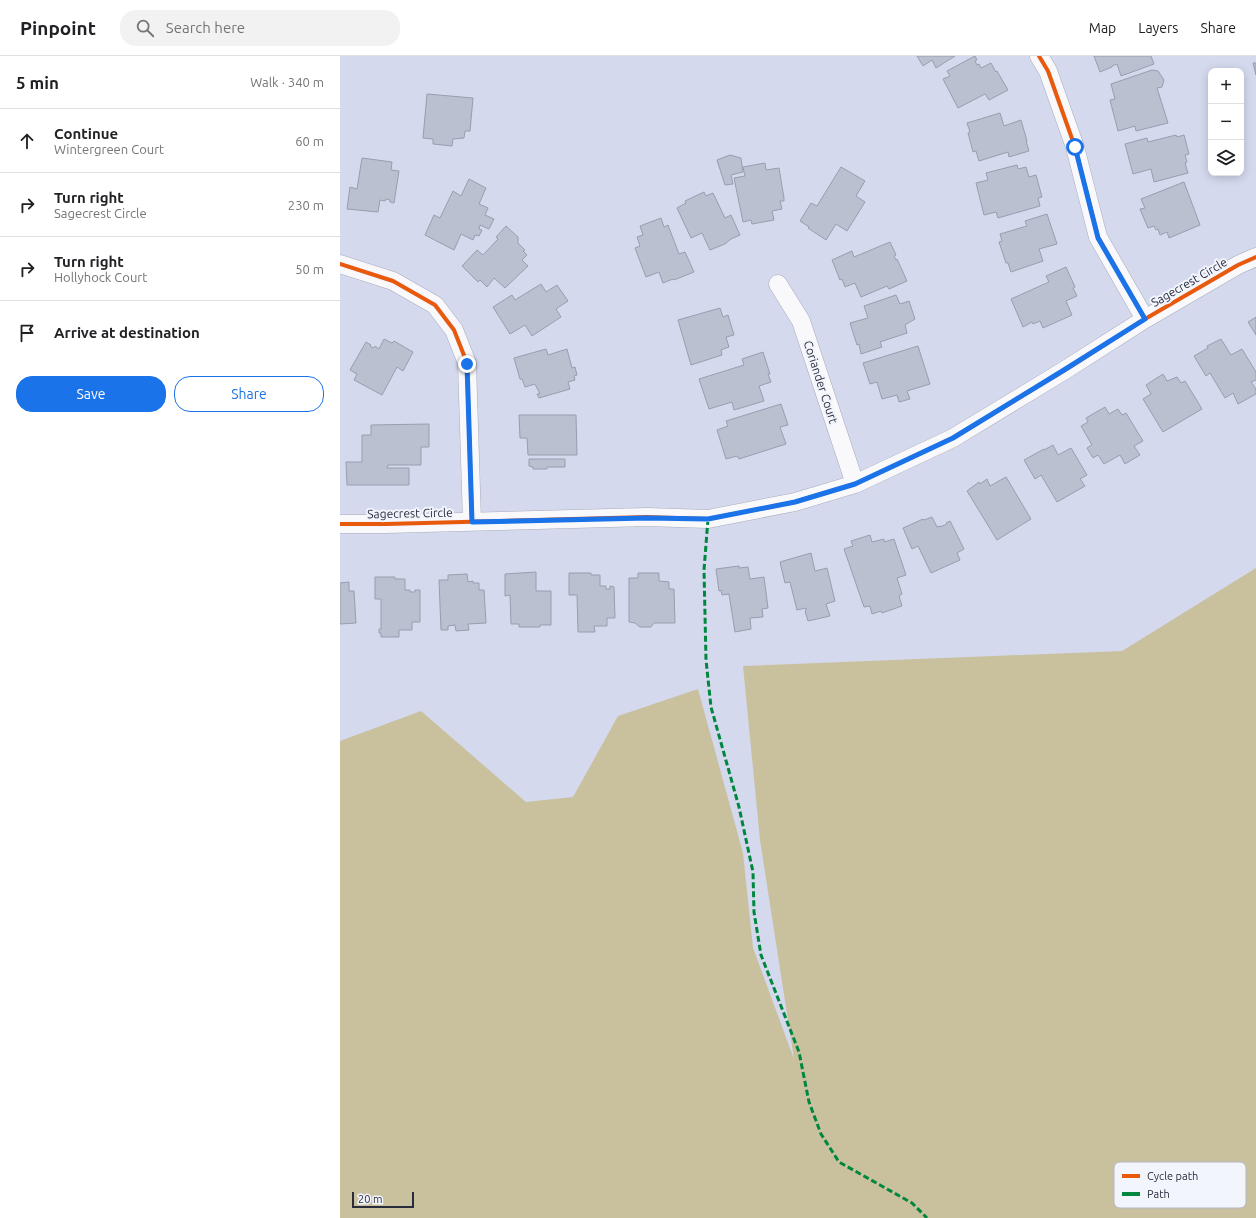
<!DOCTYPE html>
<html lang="en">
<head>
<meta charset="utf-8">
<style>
  body { margin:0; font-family:Ubuntu,sans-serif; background:#f2f2f2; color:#202124 }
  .controls { position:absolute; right:12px; top:12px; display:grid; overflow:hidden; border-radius:8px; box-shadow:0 2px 10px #0003 }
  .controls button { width:36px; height:36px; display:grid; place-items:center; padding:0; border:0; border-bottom:1px solid #e0e0e0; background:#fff; color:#202124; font:20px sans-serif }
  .scale { position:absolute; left:12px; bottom:10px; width:62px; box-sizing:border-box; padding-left:4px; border:2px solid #292c3b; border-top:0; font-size:11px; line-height:14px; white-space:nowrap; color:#292c3b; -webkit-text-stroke:3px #f3f5fd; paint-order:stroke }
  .stop { position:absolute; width:12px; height:12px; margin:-9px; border:3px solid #1a73e8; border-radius:50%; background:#fff }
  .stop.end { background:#1a73e8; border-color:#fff; box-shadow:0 1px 4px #0008 }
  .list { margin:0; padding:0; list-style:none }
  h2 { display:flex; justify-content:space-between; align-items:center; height:52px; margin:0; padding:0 16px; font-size:17px }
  h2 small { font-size:13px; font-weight:400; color:#757577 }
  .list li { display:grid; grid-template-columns:26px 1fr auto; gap:12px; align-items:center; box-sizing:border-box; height:64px; padding:0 16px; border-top:1px solid #e0e0e0 }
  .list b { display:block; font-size:15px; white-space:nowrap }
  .list p { margin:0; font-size:13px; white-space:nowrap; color:#757577 }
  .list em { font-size:13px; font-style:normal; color:#757577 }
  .actions { display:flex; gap:8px; padding:12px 16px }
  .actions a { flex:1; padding:9px 0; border:1px solid #1a73e8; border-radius:16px; text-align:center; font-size:14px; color:#1a73e8 }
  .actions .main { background:#1a73e8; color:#fff }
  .icon { flex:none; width:22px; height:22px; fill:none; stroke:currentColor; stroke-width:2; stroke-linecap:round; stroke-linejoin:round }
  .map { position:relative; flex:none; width:916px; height:1162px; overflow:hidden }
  header { display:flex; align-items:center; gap:24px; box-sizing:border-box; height:56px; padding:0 20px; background:#fff; border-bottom:1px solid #e0e0e0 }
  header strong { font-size:19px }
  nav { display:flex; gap:22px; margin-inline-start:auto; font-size:14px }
  .search { width:280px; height:36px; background:#f2f2f2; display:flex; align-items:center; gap:10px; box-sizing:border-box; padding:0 14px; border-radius:16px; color:#757577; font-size:15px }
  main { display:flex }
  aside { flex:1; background:#fff }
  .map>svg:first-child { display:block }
  .green { fill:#c9c09e }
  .building { fill:#bac0d0; stroke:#989ead }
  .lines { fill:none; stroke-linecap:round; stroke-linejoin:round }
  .minor-casing { stroke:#a8abbb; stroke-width:19 }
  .minor { stroke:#f9f9fc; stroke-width:18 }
  .quiet { stroke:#00873e; stroke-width:3; stroke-dasharray:6 3; stroke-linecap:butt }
  .cycleway-casing { stroke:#f3f5fd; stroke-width:6 }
  .cycleway { stroke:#e8590c; stroke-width:4 }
  .route { stroke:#1a73e8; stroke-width:5 }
  .labels { text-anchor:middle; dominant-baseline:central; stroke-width:4; stroke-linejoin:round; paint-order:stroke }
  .street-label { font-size:12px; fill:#292c3b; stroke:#f3f5fd }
  .key { fill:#f3f5fd; stroke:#b6b9c3; stroke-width:1 }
  .key-label { font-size:11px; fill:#292c3b }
</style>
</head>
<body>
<header>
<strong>Pinpoint</strong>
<div class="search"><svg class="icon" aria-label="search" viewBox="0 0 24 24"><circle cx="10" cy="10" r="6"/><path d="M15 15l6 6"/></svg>Search here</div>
<nav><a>Map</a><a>Layers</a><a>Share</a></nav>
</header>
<main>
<aside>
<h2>5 min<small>Walk · 340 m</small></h2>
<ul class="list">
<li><svg class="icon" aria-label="ahead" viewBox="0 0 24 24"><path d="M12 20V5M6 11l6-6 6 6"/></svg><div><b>Continue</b><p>Wintergreen Court</p></div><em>60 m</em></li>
<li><svg class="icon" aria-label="right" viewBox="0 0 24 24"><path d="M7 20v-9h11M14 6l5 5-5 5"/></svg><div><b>Turn right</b><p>Sagecrest Circle</p></div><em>230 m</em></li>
<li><svg class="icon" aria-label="right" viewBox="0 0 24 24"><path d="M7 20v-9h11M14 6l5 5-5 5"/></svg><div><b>Turn right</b><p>Hollyhock Court</p></div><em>50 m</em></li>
<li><svg class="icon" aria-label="arrive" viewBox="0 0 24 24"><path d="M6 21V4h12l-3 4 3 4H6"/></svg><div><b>Arrive at destination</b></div></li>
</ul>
<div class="actions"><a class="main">Save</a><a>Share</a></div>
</aside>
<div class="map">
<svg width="916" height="1162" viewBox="0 0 916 1162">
  <rect width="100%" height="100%" fill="#d4d9ee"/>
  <path class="green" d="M916 512V1162H0V685L81 655 186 746 233 741 278 660 358 633 403 797 413 892 454 1003 420 784 403 610 782 595Z"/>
  <path class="building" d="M577 0H615L596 12 592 4 583 10Z
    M635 0 637 4 635 5 637 9 639 8 641 12 651 7 656 16 657 15 668 34 649 44 645 38 618 52 603 23 610 20 607 15Z
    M754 0H811L814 8 781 20 777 8 772 10V11L760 16Z
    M913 7H916V19Z
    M812 14 818 15 824 24 822 31 817 32 828 67 796 75 795 70 778 75 770 44 775 43 771 28Z
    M87 38 133 42 130 75H125L124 82 113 83 112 90 93 88V83L83 82Z
    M660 57 664 70 681 64 687 85H686L689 95 669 101 668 96 639 105 636 95 633 96 628 77 630 76 627 67Z
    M836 79 837 81 844 79 849 98 845 99 847 106 845 107 848 117 814 126 811 113 793 118 785 88 807 82 808 86Z
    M390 99 401 102 403 116 391 119 393 128 385 129 377 104Z
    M22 102 52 106 51 114 59 115 54 147 50 146V144L46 143 45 145 40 144 38 156 7 153 10 131 17 133Z
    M425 107 426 114 439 112 444 142V145H440L442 153 432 155 434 164 412 168 411 164 403 166 394 122 405 120 403 111Z
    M677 109 678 113 686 111 689 121 696 119 702 141 698 142 700 150 658 162 656 156 644 159 636 127 648 124 646 117Z
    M501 111 525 125 516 140 525 146 507 175 496 168 486 184 468 172 469 171 460 165 471 147 477 150Z
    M129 123 146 132 139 148 148 152 145 159 154 163 149 173 140 169 139 173 142 174 139 180 135 179 133 184 121 178 114 194 85 179 94 159 100 162 113 135 121 140Z
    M844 126 860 169 829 182 827 176 820 179 818 173 816 174 814 170 808 172 800 153 805 152 801 143Z
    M364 136 366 140 373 137 385 162 391 159 400 179 391 183 385 188 370 194 362 177 351 182 337 152 346 147 345 145Z
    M707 158 717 188 699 193 703 205 671 216 668 207H666L659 186 662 185 660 178 687 170 685 165Z
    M321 162 324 171 328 169 339 198 345 196 354 216 334 224 333 223 323 227 319 216 306 221 295 192 300 190 297 181 303 179 300 170Z
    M166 170 178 181V187L185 194 183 195 187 199 182 204 188 210 165 232 154 222 147 231 140 224 138 226 122 210 137 194 143 199 158 183 156 181Z
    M550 186 556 199 554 200 556 204 557 203 567 225 549 233 547 230 521 241 515 227 505 231 502 223 500 224 492 204 512 195 514 201Z
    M726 211 735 231 733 232 737 240 726 245 732 259 703 272 700 265 693 268 692 266 683 271 671 243 709 226 706 220Z
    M201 228 206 236 217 229 228 245 216 253 221 261 192 280 185 269 170 278 153 251 172 239 175 244Z
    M556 239 560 248 569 245 575 263 565 269 567 277 540 286 542 291 521 298 519 288 517 289 510 267 528 262 524 250Z
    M380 252 383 261 388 259 394 279 386 281 389 291 381 294 382 299 351 309 338 264Z
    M916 261V279L908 266Z
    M44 283 52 287 54 285 73 296 63 315 57 311 42 339 14 324 17 318 10 314 26 286 31 289 30 290 33 292 35 290 39 293Z
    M881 283 891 299 902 293 916 316V324L911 326 916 333V338L898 348 893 337 885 342 870 317 866 320 854 300 868 292 867 290Z
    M578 290 590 328 567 335 570 343 559 346 557 339 542 343 537 326 530 328 523 307Z
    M206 293 208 299 227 293 232 312 235 311 237 319 234 320 235 324 228 326 230 333 199 342 197 338H200L195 328 185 331 182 323H180L174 302Z
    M423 296 430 318H428L431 326 419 330 424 345 394 354 392 346 369 353 359 323 404 309 402 303Z
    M823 318 827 325 837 321 841 327 845 325 862 353 823 376 803 343 811 338 806 329Z
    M441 348 448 369 440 371 446 388 399 403 397 400 386 403 377 374 388 370 386 365Z
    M765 351 769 358 778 353 782 359 786 357 803 385 794 390 800 399 785 408 780 399 764 408 758 399 753 402 747 392 752 389 741 370 748 366 746 362Z
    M179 359H236L237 399H188L187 382H180Z
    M89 368V391H81V409H48L47 412H69V429H7L6 406H22V379H31V369Z
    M713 389 718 399 731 392 747 419 740 423 745 430 717 446 701 419 695 423 684 404 704 393V394Z
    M189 403H225V411H207V413H193V411L189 410Z
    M666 421 691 463 657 484 627 435 639 426 640 428 647 423 650 430Z
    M592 461 597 471 600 470V471L607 468 606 467 610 465 624 493 617 497 620 504 591 517 578 490 572 493 563 472 583 463 584 464Z
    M530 479 532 486 544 483V486L554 483 566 519 557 522 562 538 559 540 562 550 542 557 541 555 532 558 530 550 524 551 504 493 513 490 511 485Z
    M471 497 475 515 487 512 495 545 486 548 490 560 468 565 465 555 466 554V552L457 554 450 526 445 527 440 506Z
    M399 510V512L408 511 410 523 424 521 428 552 422 553 423 561 410 562 411 573 395 576 389 538 382 539 381 534 379 535 376 513Z
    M196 516V535H211V569H200V571H179V568H171L170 539 165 540V518Z
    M229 517H251V519H260V530H266V533H270V530L274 531 275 562H267V570H254L255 576H238L237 539H229Z
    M298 517H319V525L329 526V533H334L335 567H314L311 571H300L295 567 289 566V522H298Z
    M127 518 128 526 133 525V527H139V534H144L146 567 128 568 129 574 116 575 115 569 108 570V574H101L99 524H108V519Z
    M35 521H55V523H65V534H70V536H75V534H80V566H72V574H59V581H41V577H39V573H41V543H35Z
    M9 526V535H14L16 567 0 568V527Z"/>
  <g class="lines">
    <defs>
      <path id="minor" d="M699 0 708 15 735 91 758 181 805 263
        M0 208 53 225 95 249 114 274 127 307 132 466
        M438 228 461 265 515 428
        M0 468H46L307 461 368 463 455 446 515 428 613 382 725 314 805 263 898 209 916 201"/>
    </defs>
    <use href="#minor" class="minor-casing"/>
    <use href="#minor" class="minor"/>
    <path class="quiet" d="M368 463 364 514 366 604 371 651 399 751 413 816 414 856 421 899 459 996 469 1046 481 1078 499 1106 572 1147 587 1162"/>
    <defs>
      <path id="cycleway" d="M699 0 708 15 735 91 758 181 805 263
        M0 208 53 225 95 249 114 274 127 307 132 466
        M0 468H46L307 461 368 463 455 446 515 428 613 382 725 314 805 263 898 209 916 201"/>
    </defs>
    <use href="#cycleway" class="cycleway-casing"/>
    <use href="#cycleway" class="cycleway"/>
  </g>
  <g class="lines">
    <path class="route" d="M127 308 132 466 307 462 368 463 455 446 515 428 613 382 724 314 805 263 758 182 735 91"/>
  </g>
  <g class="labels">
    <g class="street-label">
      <text transform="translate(849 226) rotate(-30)">Sagecrest Circle</text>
      <text transform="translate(481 326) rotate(72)">Coriander Court</text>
      <text transform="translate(70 457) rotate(-1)">Sagecrest Circle</text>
    </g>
  </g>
  <rect x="774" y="1106" width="132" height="46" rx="6" class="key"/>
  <rect x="782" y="1118" width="18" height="4" fill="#e8590c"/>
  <rect x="782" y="1136" width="18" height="4" fill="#00873e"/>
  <g class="key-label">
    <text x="807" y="1124">Cycle path</text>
    <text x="807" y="1142">Path</text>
  </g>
</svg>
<div class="controls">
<button>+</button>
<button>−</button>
<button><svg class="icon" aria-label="layers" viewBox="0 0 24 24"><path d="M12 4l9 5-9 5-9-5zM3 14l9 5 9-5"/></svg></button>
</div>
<div class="scale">20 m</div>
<div class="stop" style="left:735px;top:91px"></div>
<div class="stop end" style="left:127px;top:308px"></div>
</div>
</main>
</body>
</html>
